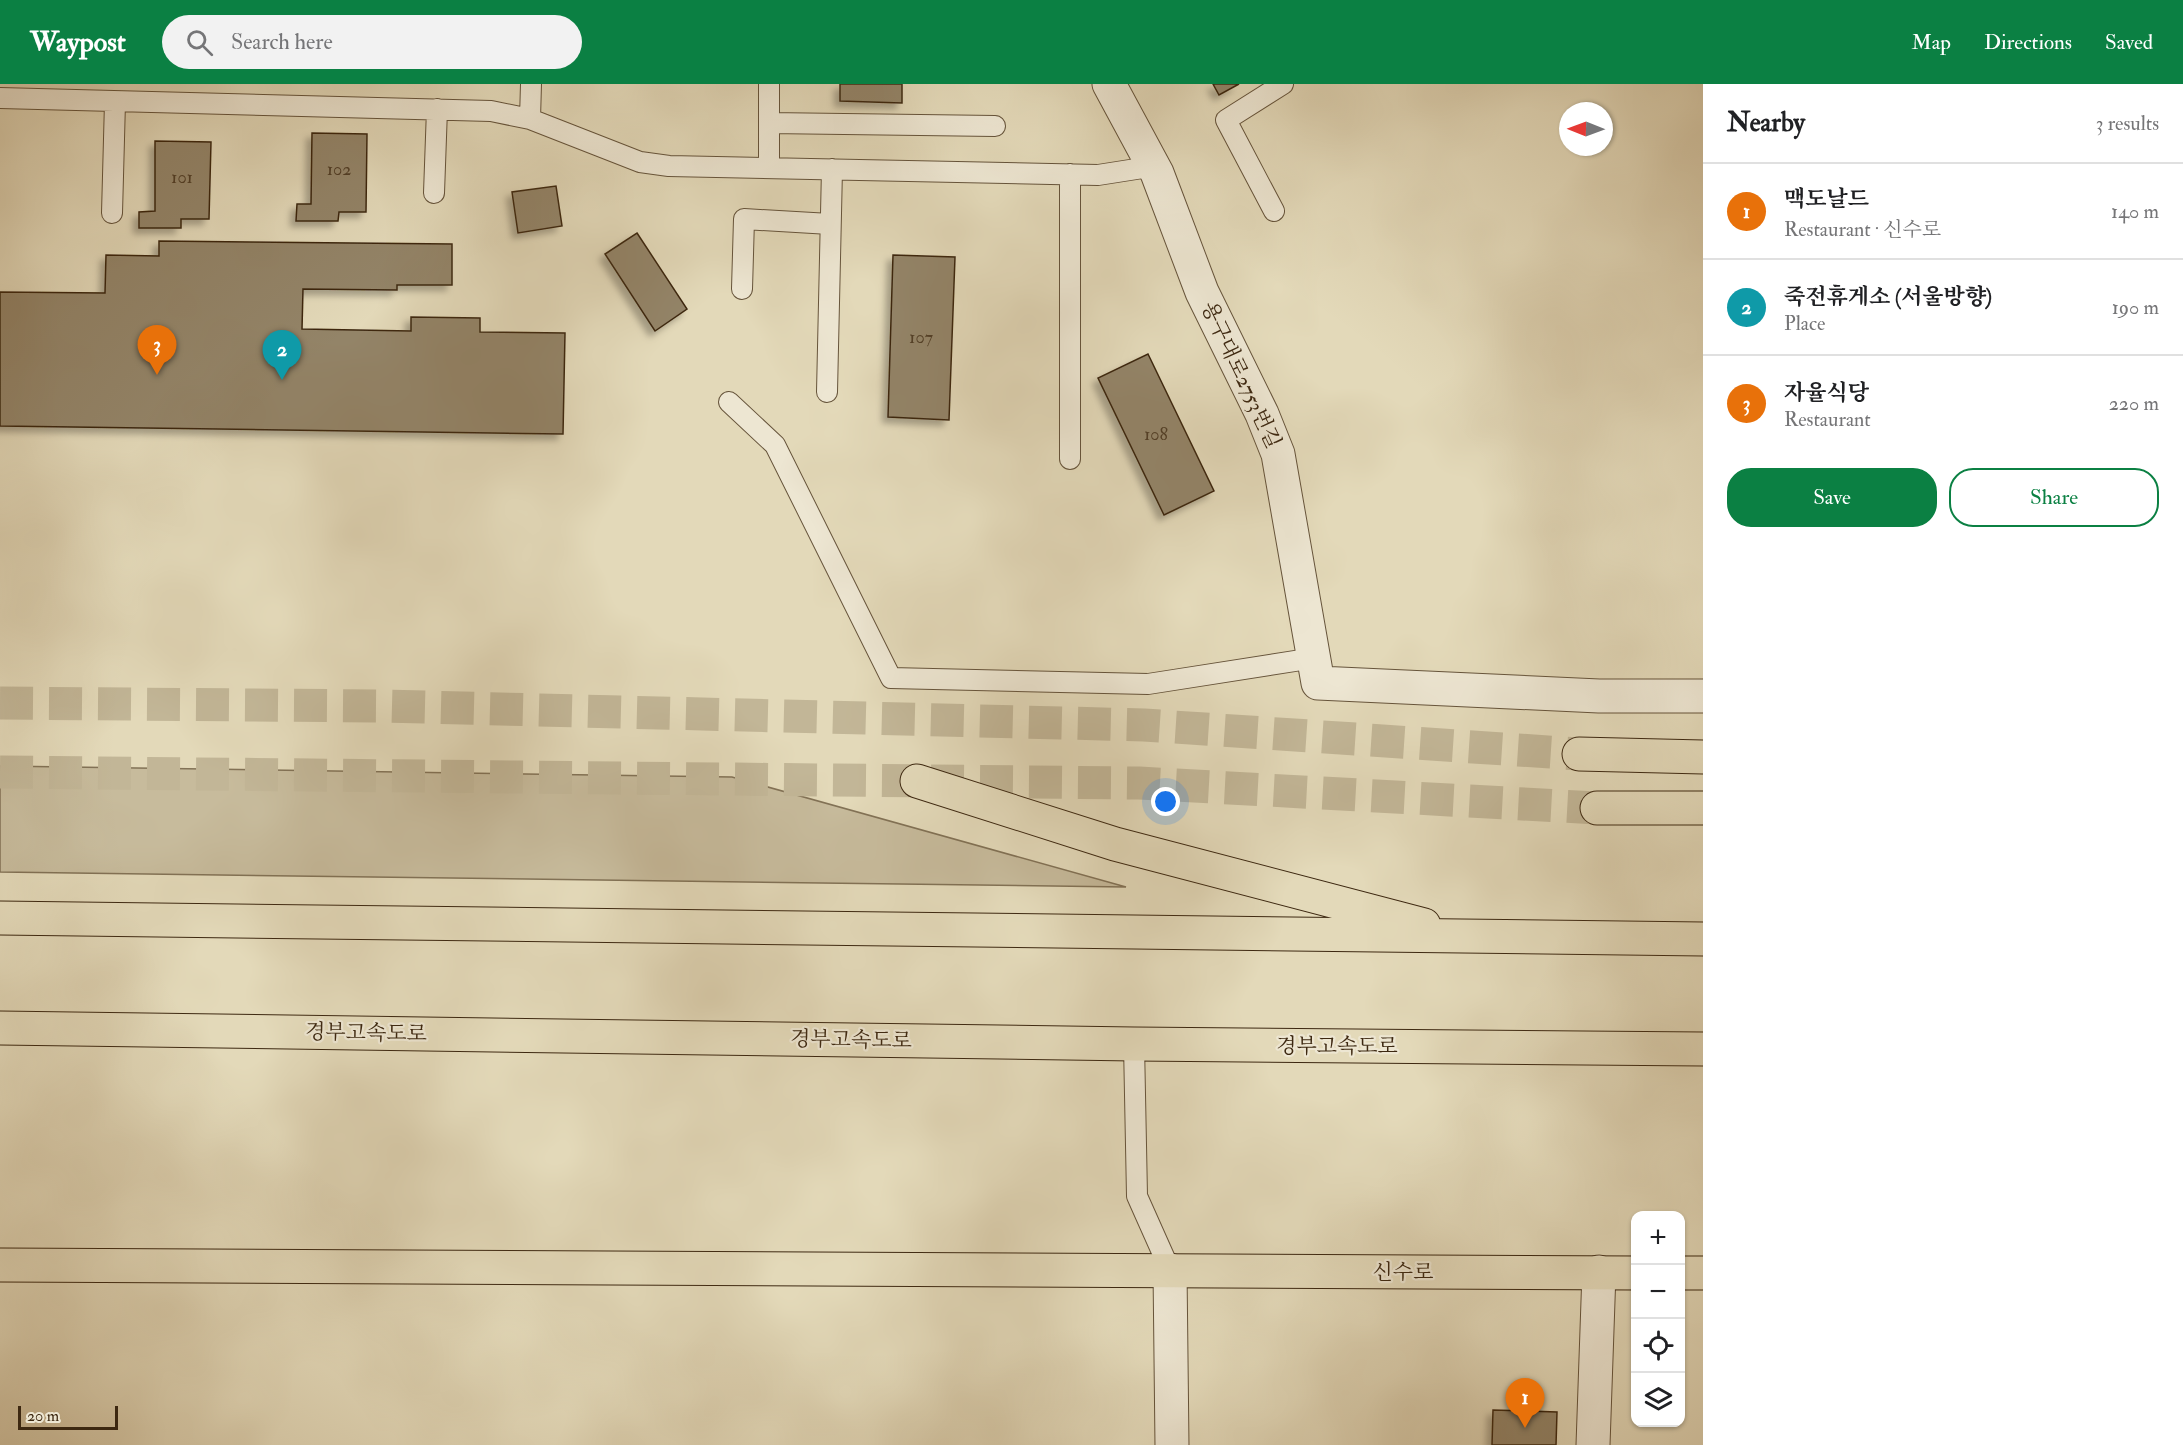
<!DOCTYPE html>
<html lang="en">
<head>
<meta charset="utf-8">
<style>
  body { margin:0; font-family:"IM FELL Double Pica","Noto Serif KR",serif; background:#f2f2f2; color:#202124 }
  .controls { position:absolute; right:18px; bottom:18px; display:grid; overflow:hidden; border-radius:12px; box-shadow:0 2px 4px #0004 }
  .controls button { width:54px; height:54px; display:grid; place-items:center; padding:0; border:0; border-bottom:2px solid #e0e0e0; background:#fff; color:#202124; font:30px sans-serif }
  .compass { position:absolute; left:1559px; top:18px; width:54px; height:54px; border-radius:50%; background:#fff; box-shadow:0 2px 4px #0004; rotate:271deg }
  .scale { position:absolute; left:18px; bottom:15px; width:100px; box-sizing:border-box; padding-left:6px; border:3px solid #3d2811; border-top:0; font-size:16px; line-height:21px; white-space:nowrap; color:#3d2811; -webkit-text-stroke:4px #ede6d2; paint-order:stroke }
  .you { position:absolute; left:1166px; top:718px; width:21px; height:21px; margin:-15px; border:4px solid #fff; border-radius:50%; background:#1a73e8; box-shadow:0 0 0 9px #1a73e833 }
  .badge { display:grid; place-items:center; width:39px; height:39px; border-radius:50%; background:#0b8043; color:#fff; font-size:20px; font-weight:700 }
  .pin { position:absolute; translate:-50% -50px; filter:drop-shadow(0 2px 3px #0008) }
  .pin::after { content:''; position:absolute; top:32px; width:21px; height:18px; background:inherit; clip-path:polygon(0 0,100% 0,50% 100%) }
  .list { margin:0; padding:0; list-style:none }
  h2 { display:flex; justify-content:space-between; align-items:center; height:78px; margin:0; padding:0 24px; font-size:26px }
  h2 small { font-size:20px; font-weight:400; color:#757577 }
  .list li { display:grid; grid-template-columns:39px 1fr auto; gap:18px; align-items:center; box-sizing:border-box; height:96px; padding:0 24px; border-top:2px solid #e0e0e0 }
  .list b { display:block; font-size:22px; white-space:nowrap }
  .list p { margin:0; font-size:20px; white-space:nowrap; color:#757577 }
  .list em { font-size:20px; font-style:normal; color:#757577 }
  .actions { display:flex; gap:12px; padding:18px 24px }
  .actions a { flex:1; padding:14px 0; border:2px solid #0b8043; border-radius:24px; text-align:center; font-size:21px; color:#0b8043 }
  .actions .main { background:#0b8043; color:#fff }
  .icon { flex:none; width:33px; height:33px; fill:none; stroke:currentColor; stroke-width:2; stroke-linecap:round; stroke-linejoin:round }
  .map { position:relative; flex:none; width:1703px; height:1361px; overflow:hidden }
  header { display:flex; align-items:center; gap:36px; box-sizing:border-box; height:84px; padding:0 30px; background:#0b8043; color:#fff }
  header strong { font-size:28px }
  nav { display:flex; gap:33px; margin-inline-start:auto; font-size:21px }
  .search { width:420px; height:54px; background:#f2f2f2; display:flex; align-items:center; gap:15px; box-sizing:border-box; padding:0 21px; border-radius:33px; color:#757577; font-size:22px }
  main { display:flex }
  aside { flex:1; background:#fff }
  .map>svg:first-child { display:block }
  .green { fill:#c7bb9c; stroke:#827256; stroke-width:1.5 }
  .building { fill:#938468; stroke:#3d2811; stroke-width:1.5; filter:url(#shadow) }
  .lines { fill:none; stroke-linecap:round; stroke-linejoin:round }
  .trunk-tunnel { stroke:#c2b697; stroke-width:33; stroke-dasharray:33 16; stroke-linecap:butt }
  .service-casing { stroke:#66543b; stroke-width:22 }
  .minor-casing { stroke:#66543b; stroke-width:35 }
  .tertiary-casing { stroke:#66543b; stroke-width:35 }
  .primary-casing { stroke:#3d2811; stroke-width:35 }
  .trunk-casing { stroke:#3d2811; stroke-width:35 }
  .motorway-casing { stroke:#3d2811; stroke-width:35 }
  .service { stroke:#ede6d2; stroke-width:20 }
  .minor { stroke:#ede6d2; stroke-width:33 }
  .tertiary { stroke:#ede6d2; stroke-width:33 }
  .primary { stroke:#e3d9b9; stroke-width:33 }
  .trunk { stroke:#e3d9b9; stroke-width:33 }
  .motorway { stroke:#e3d9b9; stroke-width:33 }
  .labels { text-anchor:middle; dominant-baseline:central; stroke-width:4.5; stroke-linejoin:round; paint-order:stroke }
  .number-label { font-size:18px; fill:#523f27 }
  .street-label { font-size:21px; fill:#3d2811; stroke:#ede6d2 }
</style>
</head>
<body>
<header>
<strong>Waypost</strong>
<div class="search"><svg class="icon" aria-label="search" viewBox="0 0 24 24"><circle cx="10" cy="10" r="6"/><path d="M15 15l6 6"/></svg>Search here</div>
<nav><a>Map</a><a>Directions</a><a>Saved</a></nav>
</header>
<main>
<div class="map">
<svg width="1703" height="1361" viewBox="0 0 1703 1361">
  <defs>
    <filter id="shadow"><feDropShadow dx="-5.5" dy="5.5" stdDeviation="3" flood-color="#0004"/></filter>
  </defs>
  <rect width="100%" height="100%" fill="#e3d9b9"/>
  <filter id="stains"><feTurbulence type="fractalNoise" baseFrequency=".00333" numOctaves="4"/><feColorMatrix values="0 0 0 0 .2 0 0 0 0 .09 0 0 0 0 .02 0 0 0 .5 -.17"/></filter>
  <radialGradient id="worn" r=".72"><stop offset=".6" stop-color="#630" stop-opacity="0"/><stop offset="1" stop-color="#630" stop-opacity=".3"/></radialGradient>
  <path class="green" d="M0 682 732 693 1126 803 0 788Z"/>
  <path class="building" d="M840 0H902V19L840 17Z
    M1213 0H1239L1219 11Z
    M312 49 367 50 366 128H339L338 137H296L297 120H311Z
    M155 57 211 58 209 135H181V144H139V128L155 127Z
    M556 102 562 142 518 149 512 108Z
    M637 149 687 225 655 247 605 170Z
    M159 157 452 160V201H397V206L303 205 302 245 411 247V233L480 234V248L565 249 563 350 0 342V208L105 209 106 171 159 172Z
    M893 171 955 173 949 336 888 333Z
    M1148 270 1214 407 1164 431 1098 294Z
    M1493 1326 1557 1328 1556 1361H1492Z"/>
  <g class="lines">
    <path class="trunk-tunnel" d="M0 619 380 622 1144 641 1579 670
      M0 688 1139 699 1597 724"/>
    <defs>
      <path id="service" d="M0 14 491 27 530 35 640 78 669 82 1098 91 1149 83 1157 89
        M530 35 531 0
        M769 39 995 42
        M769 84V0
        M1070 90V375
        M434 109 437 25
        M1274 127 1226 36 1283 0
        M112 129 115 18
        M742 205 744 135 830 140
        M827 308 832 85
        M729 318 775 361 891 594 1148 600 1314 574
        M1134 960 1137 1112 1170 1186"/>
      <path id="minor" d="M1109 0 1157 89 1202 208 1262 330 1278 370 1318 599 1599 612H1703
        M1593 1361 1599 1188"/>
      <path id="tertiary" d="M1170 1186 1172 1361"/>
      <path id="primary" d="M0 1181 1636 1189
        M1680 1189H1703"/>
      <path id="trunk" d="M1579 670 1703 673
        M1597 724H1703"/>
      <path id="motorway" d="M917 697 1115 760 1424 841
        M0 834 1703 855
        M0 944 1134 960 1703 965"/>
    </defs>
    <use href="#service" class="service-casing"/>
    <use href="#minor" class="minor-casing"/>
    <use href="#tertiary" class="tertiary-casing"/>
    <use href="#primary" class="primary-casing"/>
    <use href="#trunk" class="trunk-casing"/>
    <use href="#motorway" class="motorway-casing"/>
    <use href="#service" class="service"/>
    <use href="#minor" class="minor"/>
    <use href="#tertiary" class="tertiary"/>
    <use href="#primary" class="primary"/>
    <use href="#trunk" class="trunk"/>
    <use href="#motorway" class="motorway"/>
  </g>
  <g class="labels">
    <g class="number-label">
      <text x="339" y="85">102</text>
      <text x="182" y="93">101</text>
      <text x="921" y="253">107</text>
      <text x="1156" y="350">108</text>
    </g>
    <g class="street-label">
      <text transform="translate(1241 291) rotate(65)">용구대로2753번길</text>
      <text transform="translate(366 949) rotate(1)">경부고속도로</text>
      <text transform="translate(851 956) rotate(1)">경부고속도로</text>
      <text x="1337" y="962">경부고속도로</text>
      <text x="1403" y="1188">신수로</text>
    </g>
  </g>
  <rect width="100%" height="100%" filter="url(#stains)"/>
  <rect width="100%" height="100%" fill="url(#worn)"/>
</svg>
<div class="controls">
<button>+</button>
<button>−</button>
<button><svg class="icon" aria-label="locate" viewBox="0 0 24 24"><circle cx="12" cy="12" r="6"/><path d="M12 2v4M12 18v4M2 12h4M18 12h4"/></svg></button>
<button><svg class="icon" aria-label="layers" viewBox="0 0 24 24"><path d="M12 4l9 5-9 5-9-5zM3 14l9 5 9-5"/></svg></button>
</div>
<svg class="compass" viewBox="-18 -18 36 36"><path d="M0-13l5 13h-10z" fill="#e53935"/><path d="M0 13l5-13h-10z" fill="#757577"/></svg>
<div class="scale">20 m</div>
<div class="you"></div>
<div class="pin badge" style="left:1525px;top:1344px;background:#e8710a">1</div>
<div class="pin badge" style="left:282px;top:296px;background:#0f9aa8">2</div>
<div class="pin badge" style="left:157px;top:291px;background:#e8710a">3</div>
</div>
<aside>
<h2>Nearby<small>3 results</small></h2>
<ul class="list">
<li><span class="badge" style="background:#e8710a">1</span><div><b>맥도날드</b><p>Restaurant · 신수로</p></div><em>140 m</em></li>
<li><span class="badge" style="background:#0f9aa8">2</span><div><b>죽전휴게소 (서울방향)</b><p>Place</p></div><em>190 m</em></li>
<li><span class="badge" style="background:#e8710a">3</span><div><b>자율식당</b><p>Restaurant</p></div><em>220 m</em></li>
</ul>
<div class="actions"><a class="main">Save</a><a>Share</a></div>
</aside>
</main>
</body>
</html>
